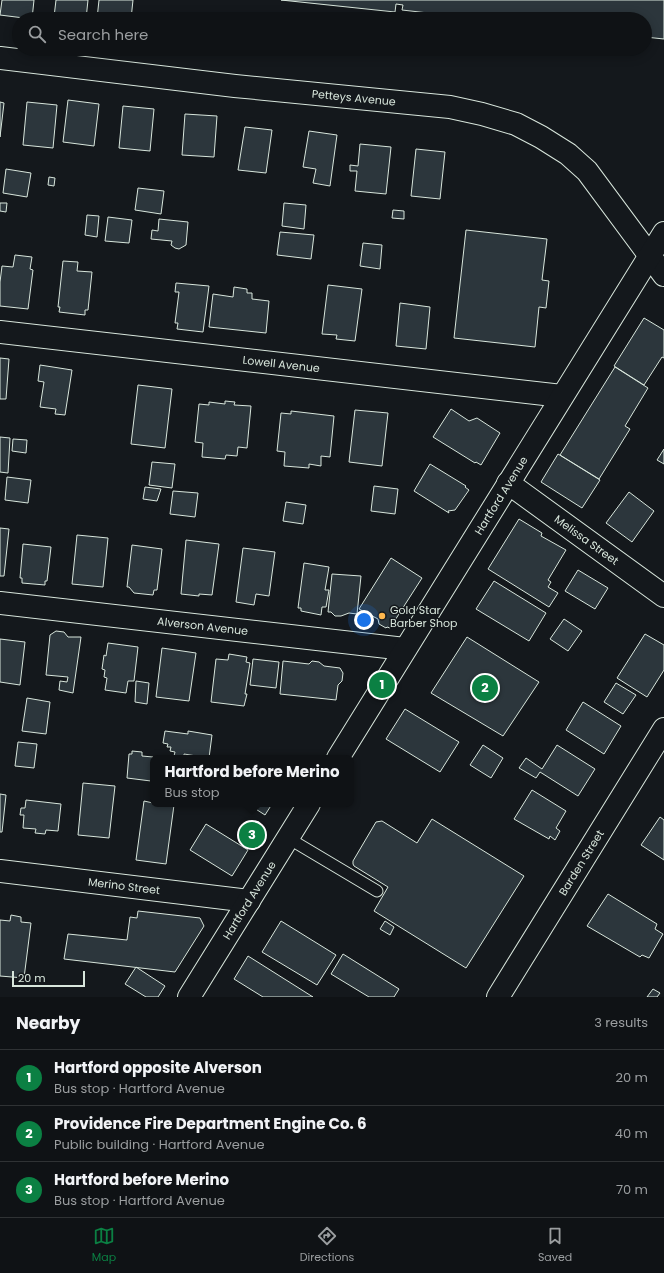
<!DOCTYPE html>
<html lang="en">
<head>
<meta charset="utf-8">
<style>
  body { margin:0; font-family:Poppins,sans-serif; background:#1d2022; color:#f1f3f6 }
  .scale { position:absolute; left:12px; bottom:10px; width:73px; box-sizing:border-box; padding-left:4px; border:2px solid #d8e6dc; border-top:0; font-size:11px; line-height:14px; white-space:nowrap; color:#d8e6dc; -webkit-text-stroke:3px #14181c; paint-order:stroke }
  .you { position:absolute; left:364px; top:620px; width:14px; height:14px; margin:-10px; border:3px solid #fff; border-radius:50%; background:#1a73e8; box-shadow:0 0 0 6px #1a73e833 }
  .badge { display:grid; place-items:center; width:26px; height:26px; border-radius:50%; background:#0b8043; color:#fff; font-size:13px; font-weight:700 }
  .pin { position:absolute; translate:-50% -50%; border:2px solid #fff; box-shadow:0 1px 4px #0006 }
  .popup { position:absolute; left:150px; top:755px; width:204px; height:52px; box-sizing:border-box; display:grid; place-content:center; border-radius:8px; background:#0f1215; filter:drop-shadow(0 1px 3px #0005); font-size:13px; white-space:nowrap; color:#9b9ea0 }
  .popup b { font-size:15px; color:#f1f3f6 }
  .popup::after { content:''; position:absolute; left:50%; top:100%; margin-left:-8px; border:8px solid transparent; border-top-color:#0f1215 }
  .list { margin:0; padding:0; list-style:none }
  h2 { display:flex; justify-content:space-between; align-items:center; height:52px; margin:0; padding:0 16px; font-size:17px }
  h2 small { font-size:13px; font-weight:400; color:#9b9ea0 }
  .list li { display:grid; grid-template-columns:26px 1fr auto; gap:12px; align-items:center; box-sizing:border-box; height:56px; padding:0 16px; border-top:1px solid #2f3234 }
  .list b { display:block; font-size:15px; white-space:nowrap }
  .list p { margin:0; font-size:13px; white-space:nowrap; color:#9b9ea0 }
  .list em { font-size:13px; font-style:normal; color:#9b9ea0 }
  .icon { flex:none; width:22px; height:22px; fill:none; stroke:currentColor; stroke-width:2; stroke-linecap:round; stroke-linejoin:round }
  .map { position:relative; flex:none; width:664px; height:997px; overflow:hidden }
  .search { position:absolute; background:#0f1215; box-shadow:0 2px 10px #0003; left:12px; right:12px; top:12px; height:44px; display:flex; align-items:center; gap:10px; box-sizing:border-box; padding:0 14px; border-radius:22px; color:#9b9ea0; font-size:15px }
  .sheet { height:220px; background:#0f1215 }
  nav { display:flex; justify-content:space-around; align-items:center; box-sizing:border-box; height:56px; border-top:1px solid #2f3234; background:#0f1215; font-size:11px; color:#9b9ea0 }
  nav a { display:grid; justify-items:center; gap:2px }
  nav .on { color:#0b8043 }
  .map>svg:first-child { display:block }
  .building { fill:#2c363c; stroke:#d8e6dc }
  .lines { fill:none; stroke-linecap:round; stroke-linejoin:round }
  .lane-casing { stroke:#d8e6dc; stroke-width:13 }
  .street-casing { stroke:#d8e6dc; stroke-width:24 }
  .secondary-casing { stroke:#d8e6dc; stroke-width:24 }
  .lane { stroke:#14181c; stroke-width:11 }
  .street { stroke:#14181c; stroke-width:22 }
  .secondary { stroke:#14181c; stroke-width:22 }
  .poi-dot { fill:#ffb74d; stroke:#14181c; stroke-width:1.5 }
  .labels { text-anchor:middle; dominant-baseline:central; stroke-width:3; stroke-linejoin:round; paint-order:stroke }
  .street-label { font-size:11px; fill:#d8e6dc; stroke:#14181c }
  .poi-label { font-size:11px; fill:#d8e6dc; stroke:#14181c; text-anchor:start }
</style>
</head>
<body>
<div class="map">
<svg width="664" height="997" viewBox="0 0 664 997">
  <rect width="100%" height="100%" fill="#14181c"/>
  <path class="building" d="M2 0H34L32 19 0 15Z
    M56 0H88L86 19H56V17H54Z
    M99 0H133L131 19H97Z
    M281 0H664V39L645 37V19H597L584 18V19H452L436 17 437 14 402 10 403 5 396 4 395 12Z
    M68 100 99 104 94 146 63 142Z
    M0 102 4 103 0 137Z
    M27 102 57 105 53 148 23 145Z
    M123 106 154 109 150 151 119 148Z
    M185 114 217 116 214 157 182 155Z
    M245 127 272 130 266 173 238 170Z
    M309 131 337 135 330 186 313 183 316 169 303 167Z
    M360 144 391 147 386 194 355 191 357 171H350V165L358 166Z
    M416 149 445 152 440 199 411 196Z
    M6 169 31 173 27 197 3 193Z
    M49 177 55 178 54 186 48 185Z
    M138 188 164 191 161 214 135 210Z
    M0 203H7L6 212 0 211Z
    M284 203 306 205 304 229 282 226Z
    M393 210 404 211V219L392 218Z
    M87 215 99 216 97 237 85 235Z
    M108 217 132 220 129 243 105 241Z
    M159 219 188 222 186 245 179 249 175 248 171 245 172 241 151 239 152 230 158 231Z
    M466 230 547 239 542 280 549 281 546 308 539 307 535 347 454 338Z
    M280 232 314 235 311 259 277 255Z
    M363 243 382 245 380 269 360 266Z
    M15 255 32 257 30 269 33 270 28 309 0 306V282L2 266 13 267Z
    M63 261 78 262 77 271 92 272 88 310H85V315L59 312 60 307H58Z
    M176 283 209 286 203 332 177 329 178 323H175L179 292H175Z
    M328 285 362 289 355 341 336 339 337 335 322 334Z
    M234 287 247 289V293H252V299L269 301 266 333 209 327 213 294 233 297Z
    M400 303 430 307 426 349 396 346Z
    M644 318 664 330V358L662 357 644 385 614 366Z
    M0 358 9 359 6 399H0Z
    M40 365 72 370 65 415 55 414 56 409 40 407 44 382 38 381Z
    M615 367 648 388 625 426 630 429 599 479 560 455Z
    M138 385 172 389 165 448 131 444Z
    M225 401 235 402 234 405 251 406 247 448 238 447 237 456 226 455 225 459 202 457 203 443 195 442 199 404 209 405V402L225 404Z
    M451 409 469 421 477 418 500 433 481 465 476 462 475 463 433 437Z
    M355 410 388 413 382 466 349 462Z
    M291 411 334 416 330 457 321 456V466L309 464V468L284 466 285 452 277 451 281 413 291 414Z
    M0 437 10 438 8 473 0 472Z
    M13 439 27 440 26 453 12 451Z
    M664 449V464L657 460Z
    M558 454 600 480 582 508 541 482Z
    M152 462 175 464 172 488 149 485Z
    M430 464 466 486 465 487 469 490 455 510 448 511 449 513 414 491Z
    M7 477 31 480 28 503 5 500Z
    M374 486 398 489 395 514 371 511Z
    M145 487 161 489 157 501 143 499Z
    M173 491 198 493 195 517 170 514Z
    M629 492 654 511 632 542 606 523Z
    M286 502 306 505 303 524 283 521Z
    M519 519 542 533 541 536 566 550 548 580 551 582 548 587 558 593 549 607 488 569Z
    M0 528 9 529 4 576H0Z
    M77 535 108 538 103 587 72 584Z
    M186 540 219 544 212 595 199 594V596L181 594Z
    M23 544 51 547 47 581H45V585L22 583V578H20Z
    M132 545 162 549 157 590H154L153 595 134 593 129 587H127Z
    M243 548 275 552 269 596 256 594 254 605 236 602Z
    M391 558 422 578 390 628 387 627 386 628 379 624 378 619 359 609Z
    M304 563 329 567 325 590H329L326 607H322L321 615 301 611V608H298Z
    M578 570 608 588 595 609 565 591Z
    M332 574 361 576 357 614 349 613 341 616H335L331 612H328Z
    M494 581 546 613 529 641 476 609Z
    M564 619 582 631 568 651 550 639Z
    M56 631 64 632 68 637H81L73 693 59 690 60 681 67 682 68 677 46 675 50 635Z
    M645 634 664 645V670L647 697 617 678Z
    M467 637 539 682 503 736 431 693Z
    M0 639 25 642 20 685 0 682Z
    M108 643 138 647 134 681H128L126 693 105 690 107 678 104 677 105 670 102 669 104 655 106 656Z
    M162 648 196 653 189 701 156 697Z
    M229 654 247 657 246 662 250 663 245 694H247L244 706 211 702 216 659 228 660Z
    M253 659 279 662 276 688 250 685Z
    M283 661 309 664 312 661 319 662 324 666 340 668 343 673 342 681 338 685 336 700 280 694Z
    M136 681 149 683 147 704 135 702Z
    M616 683 636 695 623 714 604 702Z
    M27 698 50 702 46 734 22 731Z
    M583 702 621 726 604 754 566 730Z
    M405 709 459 742 440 772 386 739Z
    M165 731 188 734V731L212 735 209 758 184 754V757L174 756 175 752 170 751 171 747H167L168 744 163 743Z
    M18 742 37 744 34 768 15 766Z
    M483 745 503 758 491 778 470 765Z
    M557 745 595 769 578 796 540 772 536 778 519 768 526 758 542 769Z
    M132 751 142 752V756L153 757 151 781 127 778 129 754H132Z
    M83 783 115 786 109 838 78 835Z
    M532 790 566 811 556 828 560 831 555 840 550 836 549 839 514 819Z
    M0 794 6 795 2 832H0Z
    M26 800 61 804 58 831 46 830 45 834 35 833 36 829 23 828 24 815H20L21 808H25Z
    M144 801 153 803V804L174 805 166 864 136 860Z
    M248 804H272L265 815Z
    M660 817 664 820V860L641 845Z
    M432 819 524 876 466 968 374 911 388 887 354 866 353 864V861L376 822 382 821 417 843Z
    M206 824 248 850 232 876 190 850Z
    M608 894 657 924 655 929 663 934 649 958 642 955 640 957 587 926Z
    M138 911 200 918 204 926 175 972 64 959 68 934 127 940 130 917 137 918Z
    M11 915 21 917V922L31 923 24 978 0 976V920L10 921Z
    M281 921 336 955 317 985 262 952Z
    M385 921 394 927 390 935 380 929Z
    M343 954 399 989 394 997H369L331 974Z
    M248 956 313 997H263L234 979Z
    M136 967 165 986 158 997H146L125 984Z
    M653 989 660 993 657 997H647Z"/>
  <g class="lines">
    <defs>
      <path id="lane" d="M288 838 377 891"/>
      <g id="street">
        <path id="s1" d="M0 332 562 396"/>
        <path id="s2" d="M508 483 664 596"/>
        <path id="s3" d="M0 603 405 649"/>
        <path id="s4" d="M0 871 249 901"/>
        <path id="s5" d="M498 997 664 729"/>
      </g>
      <g id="secondary">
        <path id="s6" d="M0 58 235 86 450 107 482 114 516 124 541 137 568 154 587 171 664 275"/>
        <path id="s7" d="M338 758 664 233"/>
        <path id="s8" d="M189 997 309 804"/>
      </g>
    </defs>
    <use href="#lane" class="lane-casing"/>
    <use href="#street" class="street-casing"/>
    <use href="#secondary" class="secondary-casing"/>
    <use href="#lane" class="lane"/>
    <use href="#street" class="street"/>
    <use href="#secondary" class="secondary"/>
  </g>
  <circle class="poi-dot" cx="382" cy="616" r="4"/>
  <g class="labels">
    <g class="street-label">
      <text stroke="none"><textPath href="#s6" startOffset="356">Petteys Avenue</textPath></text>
      <text stroke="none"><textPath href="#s1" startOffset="283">Lowell Avenue</textPath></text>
      <text stroke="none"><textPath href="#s7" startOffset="309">Hartford Avenue</textPath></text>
      <text stroke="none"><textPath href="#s2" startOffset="97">Melissa Street</textPath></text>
      <text stroke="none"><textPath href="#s3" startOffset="204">Alverson Avenue</textPath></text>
      <text stroke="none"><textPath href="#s5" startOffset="158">Barden Street</textPath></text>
      <text stroke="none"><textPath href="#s4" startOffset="125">Merino Street</textPath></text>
      <text stroke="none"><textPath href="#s8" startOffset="114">Hartford Avenue</textPath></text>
    </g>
    <g class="poi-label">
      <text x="390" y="610">Gold Star<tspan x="390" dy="13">Barber Shop</tspan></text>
    </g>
  </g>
</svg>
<div class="scale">20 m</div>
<div class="you"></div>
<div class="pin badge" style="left:382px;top:685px">1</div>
<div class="pin badge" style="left:485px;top:688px">2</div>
<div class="pin badge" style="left:252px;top:835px">3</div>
<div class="popup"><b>Hartford before Merino</b>Bus stop</div>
<div class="search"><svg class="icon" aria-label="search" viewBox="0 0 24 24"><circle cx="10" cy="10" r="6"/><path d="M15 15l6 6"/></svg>Search here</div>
</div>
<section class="sheet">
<h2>Nearby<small>3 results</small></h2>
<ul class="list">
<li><span class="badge">1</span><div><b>Hartford opposite Alverson</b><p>Bus stop · Hartford Avenue</p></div><em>20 m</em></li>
<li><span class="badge">2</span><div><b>Providence Fire Department Engine Co. 6</b><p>Public building · Hartford Avenue</p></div><em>40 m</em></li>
<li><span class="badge">3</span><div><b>Hartford before Merino</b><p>Bus stop · Hartford Avenue</p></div><em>70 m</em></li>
</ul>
</section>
<nav>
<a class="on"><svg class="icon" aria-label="map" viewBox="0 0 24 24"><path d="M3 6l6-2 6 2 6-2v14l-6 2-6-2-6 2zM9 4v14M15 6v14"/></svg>Map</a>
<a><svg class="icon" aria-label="directions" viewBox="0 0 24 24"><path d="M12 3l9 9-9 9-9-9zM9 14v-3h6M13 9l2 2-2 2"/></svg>Directions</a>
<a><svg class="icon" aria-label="saved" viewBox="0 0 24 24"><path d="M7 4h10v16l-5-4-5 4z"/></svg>Saved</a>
</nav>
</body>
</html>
